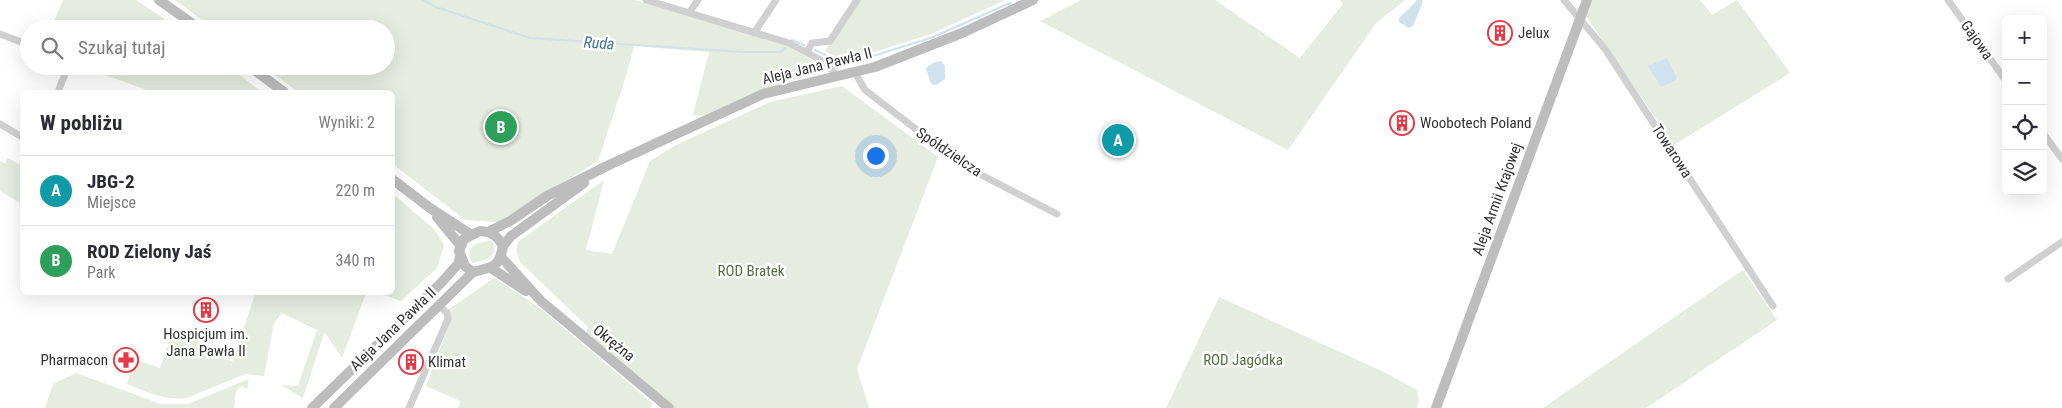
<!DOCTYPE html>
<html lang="pl">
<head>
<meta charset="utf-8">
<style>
  body { margin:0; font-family:"Roboto Condensed",sans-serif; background:#f2f2f3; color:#2b2b33 }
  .controls { position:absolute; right:15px; top:15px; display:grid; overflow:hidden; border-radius:8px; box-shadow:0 5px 20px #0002 }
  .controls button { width:45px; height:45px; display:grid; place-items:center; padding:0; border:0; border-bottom:1px solid #e1e1e2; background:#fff; color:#2b2b33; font:25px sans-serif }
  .you { position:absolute; left:875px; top:155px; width:18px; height:18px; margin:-12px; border:4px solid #fff; border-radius:50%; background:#1a73e8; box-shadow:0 0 0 8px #1a73e833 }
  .badge { display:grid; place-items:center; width:32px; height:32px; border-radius:50%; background:#b45309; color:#fff; font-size:16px; font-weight:700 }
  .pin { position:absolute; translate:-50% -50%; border:2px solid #fff; box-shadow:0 1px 5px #0006 }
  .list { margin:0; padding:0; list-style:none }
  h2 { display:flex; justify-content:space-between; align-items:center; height:65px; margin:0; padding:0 20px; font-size:21px }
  h2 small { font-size:16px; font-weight:400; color:#7c7c81 }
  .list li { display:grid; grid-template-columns:32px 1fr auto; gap:15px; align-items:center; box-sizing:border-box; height:70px; padding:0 20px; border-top:1px solid #e1e1e2 }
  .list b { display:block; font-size:19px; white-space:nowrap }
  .list p { margin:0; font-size:16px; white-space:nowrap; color:#7c7c81 }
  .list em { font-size:16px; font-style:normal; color:#7c7c81 }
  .icon { flex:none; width:28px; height:28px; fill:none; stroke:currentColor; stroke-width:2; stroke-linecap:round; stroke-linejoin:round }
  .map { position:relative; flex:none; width:2062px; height:408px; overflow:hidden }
  .search { position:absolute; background:#fff; box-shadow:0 5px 20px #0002; left:20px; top:20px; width:375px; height:55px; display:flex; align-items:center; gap:12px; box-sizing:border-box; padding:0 18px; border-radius:28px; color:#7c7c81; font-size:19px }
  .panel { position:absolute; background:#fff; box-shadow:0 5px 20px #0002; left:20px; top:90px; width:375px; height:205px; border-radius:8px }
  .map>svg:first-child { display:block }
  .green { fill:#e6ecdf }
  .water { fill:#cfe2ee }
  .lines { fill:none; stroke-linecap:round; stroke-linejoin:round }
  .stream { stroke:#cfe2ee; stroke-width:2 }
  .street { stroke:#d0d0d0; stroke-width:7 }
  .secondary { stroke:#bdbdbd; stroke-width:10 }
  .labels { text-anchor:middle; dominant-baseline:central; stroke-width:5; stroke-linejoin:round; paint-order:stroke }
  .poi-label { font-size:15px; fill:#333; stroke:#fff; text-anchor:start }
  .street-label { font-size:15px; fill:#333; stroke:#fff }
  .park-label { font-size:15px; fill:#56703f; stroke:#fff }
  .water-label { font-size:16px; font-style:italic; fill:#3f7597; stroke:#fff }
</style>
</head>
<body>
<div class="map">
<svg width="2062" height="408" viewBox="0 0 2062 408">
  <rect width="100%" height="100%" fill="#fff"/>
  <path class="green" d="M63 0H136L179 29H51Z
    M175 0H635L788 46 815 62 820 69 708 116 693 115 709 52 634 46 626 76 598 161 498 222 465 220 393 164 392 92H298L263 66H386V29H214Z
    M859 0H1005L931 34 845 61 825 51Z
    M1081 0H1215L1300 58 1343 4 1340 0H1405L1376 23 1288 150 1040 21Z
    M1592 0H1700L1712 15 1737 0 1790 73 1674 145 1586 16Z
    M79 66H228L262 92H153Z
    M842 86 938 157 857 369 869 408H669L583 337 588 327 520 262 516 250 518 242 604 180 586 250 612 254 650 161 676 145 770 102Z
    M8 158 22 166V204L0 191V161L5 163Z
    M393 194 435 230 444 245 437 268 401 301 378 293 392 292Z
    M491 240C497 247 494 253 489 259L472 263 469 255C472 241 480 244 491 240Z
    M1743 270 1777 320 1646 408H1543Z
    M494 278 540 308 653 404 650 408H458L460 401 426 386 451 320 448 310Z
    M256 292 366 293 342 358 326 334 324 333 303 398 281 385 298 386 317 330 282 313 274 323 264 376 245 374 187 398C164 401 148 392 127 384L135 359 160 368 174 328 232 362Z
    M1219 297 1384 372 1417 390 1419 401 1417 408H1166Z
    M76 373 161 404H188L249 379 247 389 242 386 236 391 234 408H45L53 384Z"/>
  <path class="water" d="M1417 0H1422V4L1413 26 1409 28 1399 22V18Z
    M1667 58 1677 78 1676 80 1661 87 1648 66Z
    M941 61 945 66V79L936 85 931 84 926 68 933 63Z"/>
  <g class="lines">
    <path class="stream" d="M423 0 436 7 530 38 742 52H781L785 48
      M792 40 804 45
      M815 50 845 65 933 37 1010 3"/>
    <path class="street" d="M646 0 789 43 828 64 836 77
      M1564 0 1605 49 1773 306
      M1948 0 2006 81
      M689 13 698 0
      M754 33 776 0
      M0 34 29 45
      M807 52 812 43 830 41 857 0
      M855 73 865 90 964 166 1057 214
      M58 92 68 66
      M0 124 22 137
      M2043 133 2062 159
      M2008 279 2062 242
      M409 408 448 319 447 313 439 305"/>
    <path class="secondary" d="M159 0 200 29
      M249 66 284 92
      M392 179 430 208 470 234
      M437 217 460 245
      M480 231C493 232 497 236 503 246 499 268 493 267 473 272L465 266 459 251 464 239Z
      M490 231 510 221 547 196 609 165 763 94 875 67 962 33 1033 0
      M503 246 511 236 584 183
      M501 257 541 301 669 408
      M491 268 526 291
      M312 408 441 283 458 264 460 257
      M334 408 473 272
      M1436 408 1587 0"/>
  </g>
  <defs>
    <symbol id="building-ring" viewBox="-11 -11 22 22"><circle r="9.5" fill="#fff" stroke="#e63946" stroke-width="1.5"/><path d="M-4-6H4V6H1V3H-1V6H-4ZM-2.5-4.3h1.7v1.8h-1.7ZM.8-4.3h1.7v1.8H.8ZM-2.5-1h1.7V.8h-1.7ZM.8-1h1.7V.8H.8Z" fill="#e63946"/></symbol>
    <symbol id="pharmacy-ring" viewBox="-11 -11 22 22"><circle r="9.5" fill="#fff" stroke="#e63946" stroke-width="1.5"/><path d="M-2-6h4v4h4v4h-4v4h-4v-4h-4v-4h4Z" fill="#e63946"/></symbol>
  </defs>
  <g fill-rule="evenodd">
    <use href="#building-ring" x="1486" y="19" width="28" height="28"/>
    <use href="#building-ring" x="1388" y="109" width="28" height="28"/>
    <use href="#building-ring" x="192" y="296" width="28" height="28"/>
    <use href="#pharmacy-ring" x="112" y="346" width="28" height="28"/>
    <use href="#building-ring" x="397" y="348" width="28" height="28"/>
  </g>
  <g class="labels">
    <g class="poi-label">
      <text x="1518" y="33">Jelux</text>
      <text x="1420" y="123">Woobotech Poland</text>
      <text x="206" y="334" text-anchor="middle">Hospicjum im.<tspan x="206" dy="17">Jana Pawła II</tspan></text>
      <text x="108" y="360" text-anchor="end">Pharmacon</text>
      <text x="428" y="362">Klimat</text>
    </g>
    <g class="street-label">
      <text transform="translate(1977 40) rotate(55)">Gajowa</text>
      <text transform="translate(817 66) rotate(-14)">Aleja Jana Pawła II</text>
      <text transform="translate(1672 151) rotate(57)">Towarowa</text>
      <text transform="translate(949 152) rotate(34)">Spółdzielcza</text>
      <text transform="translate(1497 199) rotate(-70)">Aleja Armii Krajowej</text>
      <text transform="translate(393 329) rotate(-44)">Aleja Jana Pawła II</text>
      <text transform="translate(614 343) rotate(39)">Okrężna</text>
    </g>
    <g class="park-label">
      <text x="751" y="271">ROD Bratek</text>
      <text x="1243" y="360">ROD Jagódka</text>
    </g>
    <g class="water-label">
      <text transform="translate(599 43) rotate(4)">Ruda</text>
    </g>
  </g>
</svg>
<div class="controls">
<button>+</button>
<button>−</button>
<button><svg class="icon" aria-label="locate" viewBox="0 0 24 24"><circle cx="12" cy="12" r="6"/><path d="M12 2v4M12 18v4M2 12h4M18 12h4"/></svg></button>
<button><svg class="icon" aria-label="layers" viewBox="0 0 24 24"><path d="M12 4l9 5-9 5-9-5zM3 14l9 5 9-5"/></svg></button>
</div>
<div class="you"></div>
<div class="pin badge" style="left:1118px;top:140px;background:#0f9aa8">A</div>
<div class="pin badge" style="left:501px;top:127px;background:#2e9e5b">B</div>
<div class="search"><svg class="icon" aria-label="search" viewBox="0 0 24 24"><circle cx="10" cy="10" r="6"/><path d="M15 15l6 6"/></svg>Szukaj tutaj</div>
<section class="panel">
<h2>W pobliżu<small>Wyniki: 2</small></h2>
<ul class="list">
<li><span class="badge" style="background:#0f9aa8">A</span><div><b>JBG-2</b><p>Miejsce</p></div><em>220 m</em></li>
<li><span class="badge" style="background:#2e9e5b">B</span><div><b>ROD Zielony Jaś</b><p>Park</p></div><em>340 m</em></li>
</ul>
</section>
</div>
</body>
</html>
